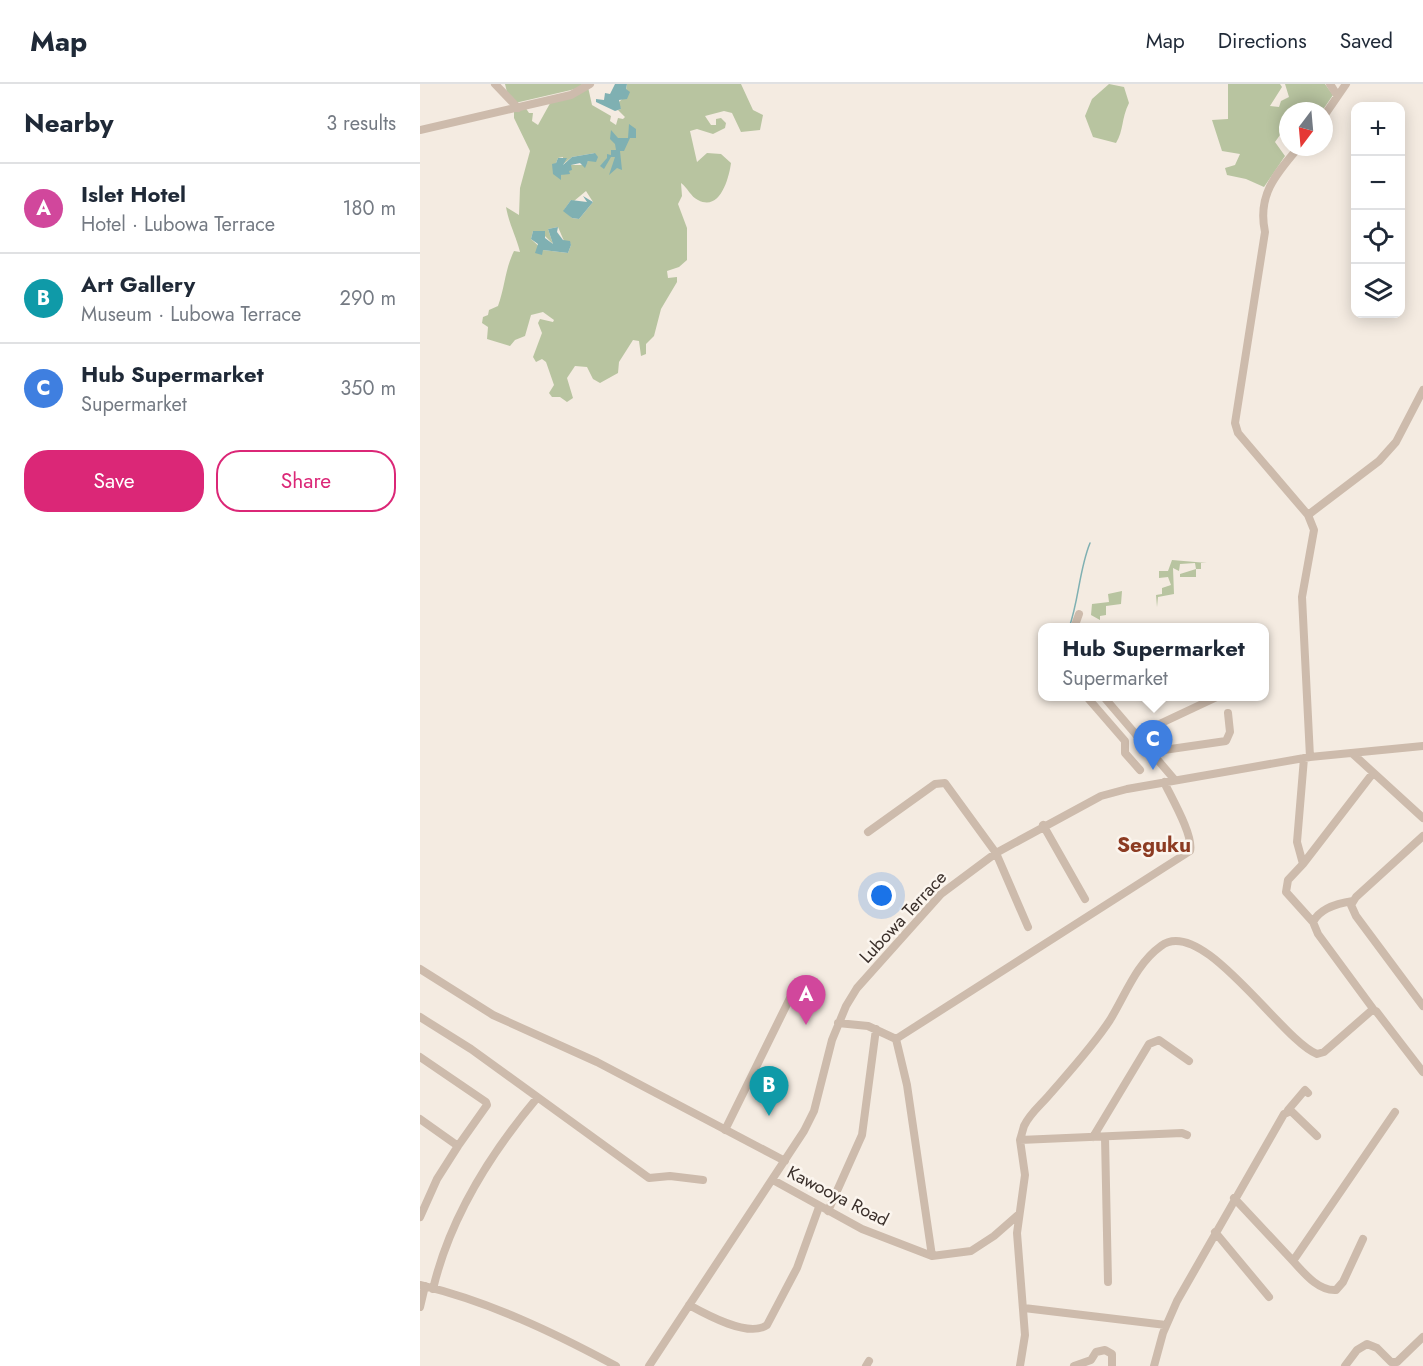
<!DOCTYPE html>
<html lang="en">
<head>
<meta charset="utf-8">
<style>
  body { margin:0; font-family:Jost,sans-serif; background:#f6f6f7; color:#1f2937 }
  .controls { position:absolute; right:18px; top:18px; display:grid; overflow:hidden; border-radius:12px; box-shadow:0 3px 15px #0003 }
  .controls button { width:54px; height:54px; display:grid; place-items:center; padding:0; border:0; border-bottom:2px solid #e0e1e3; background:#fff; color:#1f2937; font:30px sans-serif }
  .compass { position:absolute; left:859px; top:18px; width:54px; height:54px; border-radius:50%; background:#fff; box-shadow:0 3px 15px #0003; rotate:196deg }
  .you { position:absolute; left:462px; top:812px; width:21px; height:21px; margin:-15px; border:4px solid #fff; border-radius:50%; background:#1a73e8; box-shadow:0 0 0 9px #1a73e833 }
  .badge { display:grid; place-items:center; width:39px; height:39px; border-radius:50%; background:#db2777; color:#fff; font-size:20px; font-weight:700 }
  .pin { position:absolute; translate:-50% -50px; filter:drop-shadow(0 2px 3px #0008) }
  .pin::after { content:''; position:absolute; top:32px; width:21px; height:18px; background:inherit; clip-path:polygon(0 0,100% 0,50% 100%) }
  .popup { position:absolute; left:618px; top:539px; width:231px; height:78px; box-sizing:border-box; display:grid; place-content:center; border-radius:12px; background:#fff; filter:drop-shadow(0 2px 4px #0005); font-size:20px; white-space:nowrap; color:#747a83 }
  .popup b { font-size:22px; color:#1f2937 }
  .popup::after { content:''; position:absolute; left:50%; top:100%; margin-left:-12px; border:12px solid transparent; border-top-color:#fff }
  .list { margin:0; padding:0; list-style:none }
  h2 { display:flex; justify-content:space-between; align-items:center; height:78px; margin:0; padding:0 24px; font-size:26px }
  h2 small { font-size:20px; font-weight:400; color:#747a83 }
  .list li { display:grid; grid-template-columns:39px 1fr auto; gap:18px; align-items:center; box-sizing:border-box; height:90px; padding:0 24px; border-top:2px solid #e0e1e3 }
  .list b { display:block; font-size:22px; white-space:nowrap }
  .list p { margin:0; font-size:20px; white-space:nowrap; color:#747a83 }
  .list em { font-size:20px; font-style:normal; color:#747a83 }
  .actions { display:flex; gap:12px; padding:18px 24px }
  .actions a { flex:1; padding:14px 0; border:2px solid #db2777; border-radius:24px; text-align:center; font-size:21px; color:#db2777 }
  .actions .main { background:#db2777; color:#fff }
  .icon { flex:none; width:33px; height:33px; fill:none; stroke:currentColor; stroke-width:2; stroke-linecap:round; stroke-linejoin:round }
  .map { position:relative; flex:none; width:1003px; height:1282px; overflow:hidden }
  header { display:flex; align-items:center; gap:36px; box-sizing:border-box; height:84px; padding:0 30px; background:#fff; border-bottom:2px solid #e0e1e3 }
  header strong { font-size:28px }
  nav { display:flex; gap:33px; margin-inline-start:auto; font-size:21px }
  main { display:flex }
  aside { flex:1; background:#fff }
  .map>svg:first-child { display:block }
  .green { fill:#b8c4a0; fill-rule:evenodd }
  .water { fill:#7fb0b2 }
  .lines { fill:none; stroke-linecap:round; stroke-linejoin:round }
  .stream { stroke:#7fb0b2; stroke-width:1.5 }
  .minor { stroke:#cdbbac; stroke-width:8 }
  .labels { text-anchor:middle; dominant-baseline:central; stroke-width:5; stroke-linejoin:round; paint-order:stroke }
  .street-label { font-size:18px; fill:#3b302b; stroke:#fbf5ee }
  .quarter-label { font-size:21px; font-weight:bold; fill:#8c3b22; stroke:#fbf5ee }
</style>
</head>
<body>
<header>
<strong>Map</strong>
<nav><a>Map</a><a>Directions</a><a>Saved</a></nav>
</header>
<main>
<aside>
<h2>Nearby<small>3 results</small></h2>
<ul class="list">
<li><span class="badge" style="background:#d1479c">A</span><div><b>Islet Hotel</b><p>Hotel · Lubowa Terrace</p></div><em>180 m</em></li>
<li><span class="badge" style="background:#0f9aa8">B</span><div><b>Art Gallery</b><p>Museum · Lubowa Terrace</p></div><em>290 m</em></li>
<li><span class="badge" style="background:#3f7fe0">C</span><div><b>Hub Supermarket</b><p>Supermarket</p></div><em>350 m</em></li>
</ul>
<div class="actions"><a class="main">Save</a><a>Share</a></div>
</aside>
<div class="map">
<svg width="1003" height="1282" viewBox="0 0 1003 1282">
  <rect width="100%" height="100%" fill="#f4ebe1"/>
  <path class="green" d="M85 0H162L161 3 151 6 95 19 88 12Z
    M207 0H321L333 26 343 31 340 46 321 48 312 29 304 27 285 32 291 41H296V35L301 34 306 39 305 44 293 50 277 45 270 47 277 78 287 69 301 70 311 79C309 94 300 128 278 116 271 113 267 103 261 99L262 112 258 120 267 144V176L259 183 247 187 248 194 257 193V198L241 225 234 252 226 260V270L221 272 219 257 213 256 199 278 198 289 180 299 173 295 167 283 155 282 147 294 153 314 147 318 140 313H132L129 309 134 301 126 278 122 275 116 278 113 273 122 249 118 239 120 235 133 238 134 236 123 228 111 231 105 252 95 256 90 262 67 255 68 243 62 239 63 233 68 231 69 226 78 222C85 203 85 185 94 167L100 168C96 152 89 140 86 123L99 131 100 104 110 67 94 34V28L105 23 109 29H113L112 37 118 41 133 14 168 3 172 21 191 32 190 37 196 41 198 34 203 35 205 33 198 26 201 25 198 19 205 12ZM175 69 165 81H150L149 87 141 91V95L133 86 138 74 143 73 142 81 152 73ZM166 107 173 118 159 135 152 134 144 126 151 116 154 117ZM138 143 144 157H149L151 161 148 169 123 166 111 155 113 147H120L133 160 128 145Z
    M689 0 704 3 709 19C701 35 704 46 696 59L673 53 665 32 672 15Z
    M808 0H860L862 3 850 22 859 23 861 17 869 13 865 0H905L913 11 902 27H868V53L860 51 855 58 865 72 844 103 826 95 807 91 805 84 815 81 820 70 802 67 792 36 808 35Z
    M752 476 787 479H781V485H776V493H760V490L776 485 775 479 760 480 759 487 753 484 754 510 738 513 737 523 736 511 742 510V504L751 501 748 493 739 494V487H748Z
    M702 507 701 520 686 522V531L680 532V536L671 531 672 520 689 518 688 510Z"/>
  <path class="water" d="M195 0H207L206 5 210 8 207 15 199 16 201 25 195 27 176 18V15L184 16 185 9 190 10Z
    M209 40 216 45V54H210L204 67H200L202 86 197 84 189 91 195 73H191L184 85 180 82 187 74V70L191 71V66H196L195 60 190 55 191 46 198 54H208Z
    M175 69 178 73 176 78 168 77 165 84 160 79 151 81 152 86 149 87 150 90 141 91V96L133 90 132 80 136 79 138 74H147L143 81 152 73Z
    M163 112 173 118 159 135 152 134 143 127 151 116 167 118Z
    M138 143 137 148 143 156 150 157 151 161 148 169 123 166 122 171 115 169 118 160 111 155 113 147H125V154L133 160 128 145Z"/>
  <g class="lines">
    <path class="stream" d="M649 544C659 516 659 486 670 459"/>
    <path class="minor" d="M75 0 98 24
      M910 0 917 11
      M904 32 926 0
      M0 46 151 11 170 0
      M879 63C856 90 837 111 845 148L815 339 818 349 888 431 894 446 882 513 890 673
      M888 431 959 377 976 358 1003 306
      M654 544 659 530
      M666 612 705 657V669L720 686
      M683 612 754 695
      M716 651 799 612
      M730 668 806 657 810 648 808 629
      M933 670 1003 734
      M884 674 877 758 883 780 868 796 866 808 893 838
      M623 741 665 815
      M448 748 515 700 525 699 576 769 608 843
      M1003 752 936 813 931 821 936 832 1003 922
      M883 780 953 689
      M933 817C919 819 900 824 893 838L898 850 954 926
      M0 885 73 931 177 978 365 1077
      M0 933 51 965 229 1094 250 1092 283 1096
      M418 939 448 942 476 955
      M0 973 66 1018 67 1021 38 1062
      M868 1026 885 1006 888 1009
      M0 1035 38 1062 17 1095 0 1133
      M305 1046 372 910
      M673 1053 729 960 739 956 769 977
      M685 1053 688 1198
      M600 1056 762 1049 767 1051
      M353 1096 442 1145 512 1172 551 1167 574 1152 598 1131
      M814 1114 873 1177 975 1028
      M408 1127 442 1051 456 945
      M795 1148 849 1213
      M512 1172 487 1001 476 955 770 767C774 752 751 713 744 698
      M873 1177C884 1189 898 1207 916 1206L923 1198 943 1155
      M0 1201C70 1218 133 1248 196 1282
      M13 1205C30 1133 70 1070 117 1014
      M269 1221C287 1231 329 1254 347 1241L377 1184 399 1123
      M0 1223 5 1202
      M604 1224 746 1241
      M229 1282 384 1047 394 1027 412 956 426 922 437 904 521 810 576 769 681 712 707 705 890 673 1003 662
      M446 1282 449 1277
      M600 1282 605 1251 597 1149 605 1091 600 1056 604 1042C610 1029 621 1021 630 1010 650 987 673 962 690 936 706 910 716 880 741 862 782 830 862 957 897 970L904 968 951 927H956L1003 988
      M654 1282 671 1276 676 1268 685 1266 692 1270V1282
      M734 1282 743 1249 757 1217 864 1030 871 1027 897 1052
      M925 1282 937 1266 947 1260 957 1264 971 1278H977L1003 1253"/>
  </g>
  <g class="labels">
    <g class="street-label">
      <text transform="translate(483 833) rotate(-47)">Lubowa Terrace</text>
      <text transform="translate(418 1112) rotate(27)">Kawooya Road</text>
    </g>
    <g class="quarter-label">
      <text x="734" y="761">Seguku</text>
    </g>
  </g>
</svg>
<div class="controls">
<button>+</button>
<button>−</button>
<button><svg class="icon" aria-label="locate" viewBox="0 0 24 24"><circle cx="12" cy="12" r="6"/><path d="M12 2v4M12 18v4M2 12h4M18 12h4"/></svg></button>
<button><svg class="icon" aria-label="layers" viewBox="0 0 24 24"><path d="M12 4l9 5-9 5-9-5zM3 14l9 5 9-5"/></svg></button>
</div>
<svg class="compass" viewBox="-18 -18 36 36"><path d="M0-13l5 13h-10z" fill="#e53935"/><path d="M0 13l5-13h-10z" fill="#747a83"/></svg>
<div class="you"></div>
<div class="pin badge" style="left:386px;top:941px;background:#d1479c">A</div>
<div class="pin badge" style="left:349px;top:1032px;background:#0f9aa8">B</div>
<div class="pin badge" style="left:733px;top:686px;background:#3f7fe0">C</div>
<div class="popup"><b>Hub Supermarket</b>Supermarket</div>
</div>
</main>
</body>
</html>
